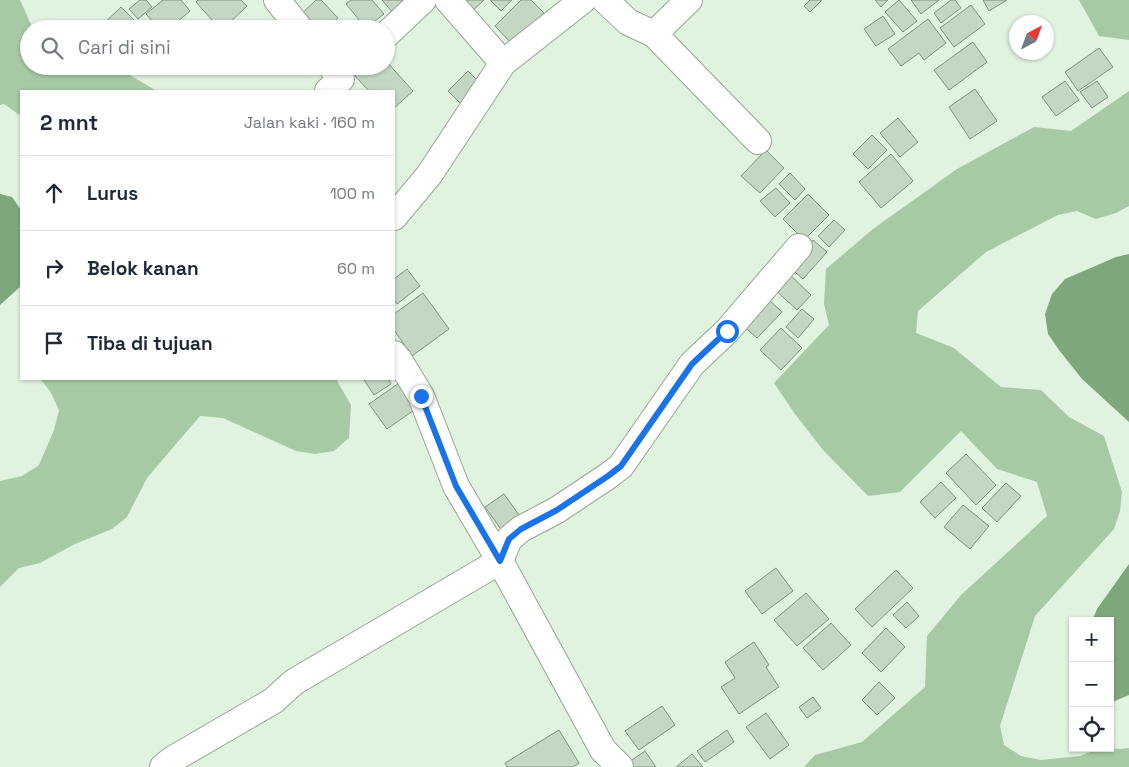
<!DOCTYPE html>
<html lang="id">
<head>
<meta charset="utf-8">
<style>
  body { margin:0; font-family:"Space Grotesk",sans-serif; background:#f6f6f7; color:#1f2937 }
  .controls { position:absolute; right:15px; bottom:15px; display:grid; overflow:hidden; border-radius:0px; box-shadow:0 1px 4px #0004 }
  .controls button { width:45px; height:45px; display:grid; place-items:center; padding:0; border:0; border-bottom:1px solid #e0e1e3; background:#fff; color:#1f2937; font:25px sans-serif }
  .compass { position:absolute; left:1009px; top:15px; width:45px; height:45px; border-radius:50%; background:#fff; box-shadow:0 1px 4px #0004; rotate:41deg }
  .stop { position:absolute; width:15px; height:15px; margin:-11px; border:4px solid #1a73e8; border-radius:50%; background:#fff }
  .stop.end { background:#1a73e8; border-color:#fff; box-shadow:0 1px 5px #0008 }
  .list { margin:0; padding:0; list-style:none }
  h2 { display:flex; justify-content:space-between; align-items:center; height:65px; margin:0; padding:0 20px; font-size:21px }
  h2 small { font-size:16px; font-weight:400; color:#747a83 }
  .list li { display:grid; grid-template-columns:32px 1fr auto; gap:15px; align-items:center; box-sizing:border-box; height:75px; padding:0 20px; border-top:1px solid #e0e1e3 }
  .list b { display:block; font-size:19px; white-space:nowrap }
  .list em { font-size:16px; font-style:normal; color:#747a83 }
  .icon { flex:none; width:28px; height:28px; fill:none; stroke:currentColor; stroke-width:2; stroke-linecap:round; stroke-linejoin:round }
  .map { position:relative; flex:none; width:1129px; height:767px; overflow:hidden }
  .search { position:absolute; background:#fff; box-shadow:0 1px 4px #0004; left:20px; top:20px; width:375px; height:55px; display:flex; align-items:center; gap:12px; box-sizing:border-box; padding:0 18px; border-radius:28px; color:#747a83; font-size:19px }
  .panel { position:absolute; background:#fff; box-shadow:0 1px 4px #0004; left:20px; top:90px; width:375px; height:290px; border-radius:0px }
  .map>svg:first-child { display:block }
  .green { fill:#a7c9a5 }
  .water { fill:#7fa77d }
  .building { fill:#c4d7c3; stroke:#80927f }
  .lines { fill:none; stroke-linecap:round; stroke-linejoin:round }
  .minor-casing { stroke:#94a693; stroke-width:28 }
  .minor { stroke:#fff; stroke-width:26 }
  .route { stroke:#1a73e8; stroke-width:6 }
</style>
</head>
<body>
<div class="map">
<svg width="1129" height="767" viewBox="0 0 1129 767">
  <rect width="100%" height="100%" fill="#e0f3df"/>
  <path class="green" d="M0 0H20L33 29H29V66H111L128 74 157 91H21V116L4 104 0 105Z
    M1079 0H1129V40L1099 36Z
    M1129 91V206L1116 213 1096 219 1077 211 1058 215 986 252 918 311 916 333 954 348 1001 387 1041 390 1069 417 1104 436 1122 492 1120 511 1114 529 1035 616 1000 726 1004 745 1021 756 1041 760 1080 756 1100 748 1121 749 1129 748V767H804L815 755 862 742 925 687 927 636 961 595 1047 516 1037 482 997 469 961 431 900 492 868 496 823 450 795 414 774 383 829 325 824 304 826 269 873 229 957 169 1034 127 1071 131Z
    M40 379H336L351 405 349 438 334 451 315 454 296 451 223 418 200 416 147 478 127 517 112 529 75 544 40 563 19 568 0 587V481L22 476 39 465 54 430 59 410 50 391Z"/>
  <path class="water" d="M0 194 12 197 21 210V286L0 305Z
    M1129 254V422L1082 379 1059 350 1048 334 1045 314 1052 294 1065 279 1116 257Z
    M1129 564V695L1110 703V621H1092L1097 609Z"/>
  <path class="building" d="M140 0H146L152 7 138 19 129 9Z
    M163 0H181L190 11 169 29H159L146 14Z
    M198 0H241L247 6 223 29H220L196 2Z
    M316 0H321L338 18 326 29H308L298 17Z
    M351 0H372L384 14 366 28 346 4Z
    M382 0H411L394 14Z
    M461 0H484L472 11Z
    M490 0H512L501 11Z
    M521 0H531L544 13 512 44 495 26Z
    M810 0H822L810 12 804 6Z
    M875 0H888L881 7Z
    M899 0 917 21 903 32 885 12Z
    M911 0H939L921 14Z
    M951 0H955L961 8 941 23 934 13Z
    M983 0H1007L989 11Z
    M971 5 985 24 954 47 940 28Z
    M121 7 134 20 126 29H102L100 27Z
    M883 16 895 34 876 46 864 29Z
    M928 19 946 43 924 60 919 53 901 66 888 49Z
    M140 21 148 29H133Z
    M347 23 351 29H339Z
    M973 42 987 62 949 90 934 70Z
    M1099 48 1113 67 1078 91 1065 72Z
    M386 61 413 91 394 108V91H369L355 76 366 66H386Z
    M179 66H194L186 74Z
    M468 71 483 86 464 107 448 91Z
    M1065 81 1079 100 1056 116 1042 97Z
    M1097 81 1108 97 1092 108 1080 92Z
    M975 89 997 121 970 139 949 107Z
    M898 118 918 142 900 157 880 133Z
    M872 135 887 150 868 169 853 154Z
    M766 150 784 168 760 193 741 176Z
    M891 154 913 181 881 208 859 182Z
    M790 173 805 189 795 200 779 184Z
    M776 188 790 203 775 217 760 201Z
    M808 194 829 215 804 240 783 219Z
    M834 220 845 230 829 247 818 236Z
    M813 240 827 252 803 279 789 267Z
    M407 269 420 286 397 304 394 300V279Z
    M787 272 811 295 797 310 772 287Z
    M423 293 449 329 412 356 394 330V314Z
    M763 294 782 312 757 338 738 321Z
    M802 309 814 319 798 338 786 327Z
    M781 328 802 348 781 370 760 350Z
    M366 379H388L391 384 374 395 364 380Z
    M402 381 420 406 387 429 369 404Z
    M966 454 996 485 976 505 946 473Z
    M941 482 956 498 935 518 920 502Z
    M1006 483 1021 496 997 522 982 508Z
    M504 494 522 519 503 532 485 507Z
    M963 505 989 526 970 549 944 527Z
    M776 568 793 591 762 614 745 591Z
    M896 570 913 588 872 627 855 609Z
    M806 593 829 619 797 646 774 620Z
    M907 602 919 616 906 628 893 615Z
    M831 623 851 645 823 670 803 648Z
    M886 628 905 647 881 672 862 653Z
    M754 642 769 665 766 667 779 687 739 714 721 687 735 678 725 662Z
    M879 682 895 698 877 715 862 700Z
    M813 697 821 708 807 718 799 707Z
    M662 706 675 725 639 750 625 731Z
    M766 713 789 745 770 759 746 727Z
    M559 730 579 763 573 767H507L505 763Z
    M727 730 734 742 705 762 697 751Z
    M645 751 656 767H632L629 762Z
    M692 754 703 767H676Z"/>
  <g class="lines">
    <defs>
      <path id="minor" d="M277 0 300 29
        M605 0 628 22 654 34 689 0
        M654 34 758 141
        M386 35 423 0
        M503 63 583 0
        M328 91 341 79 331 66
        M394 217 429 175 503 63 448 0
        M394 354 399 360 421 396 456 486 500 561 603 750 620 767
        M163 767 173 759 273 701 294 682 500 561 509 539 521 529 557 510 608 476 621 466 692 364 727 331 799 247"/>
    </defs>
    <use href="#minor" class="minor-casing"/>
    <use href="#minor" class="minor"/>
  </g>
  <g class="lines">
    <path class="route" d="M421 396 456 486 500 561 509 539 521 529 557 510 608 476 621 466 692 364 727 331"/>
  </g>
</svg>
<div class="controls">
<button>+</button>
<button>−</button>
<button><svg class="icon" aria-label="locate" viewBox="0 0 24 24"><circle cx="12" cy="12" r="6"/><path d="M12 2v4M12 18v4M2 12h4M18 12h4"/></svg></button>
</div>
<svg class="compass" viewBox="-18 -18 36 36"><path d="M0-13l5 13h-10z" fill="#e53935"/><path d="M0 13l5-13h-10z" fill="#747a83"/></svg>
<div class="stop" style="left:727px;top:331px"></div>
<div class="stop end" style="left:421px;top:396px"></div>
<div class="search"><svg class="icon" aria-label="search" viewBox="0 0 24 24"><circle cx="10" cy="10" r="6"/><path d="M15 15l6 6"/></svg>Cari di sini</div>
<section class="panel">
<h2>2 mnt<small>Jalan kaki · 160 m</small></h2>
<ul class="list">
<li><svg class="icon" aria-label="ahead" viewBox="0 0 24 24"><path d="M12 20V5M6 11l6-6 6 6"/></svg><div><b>Lurus</b></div><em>100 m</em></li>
<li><svg class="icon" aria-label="right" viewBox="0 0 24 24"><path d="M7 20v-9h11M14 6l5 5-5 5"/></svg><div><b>Belok kanan</b></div><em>60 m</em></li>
<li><svg class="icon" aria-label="arrive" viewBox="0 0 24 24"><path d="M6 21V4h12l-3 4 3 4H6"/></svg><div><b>Tiba di tujuan</b></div></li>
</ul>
</section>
</div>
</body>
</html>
